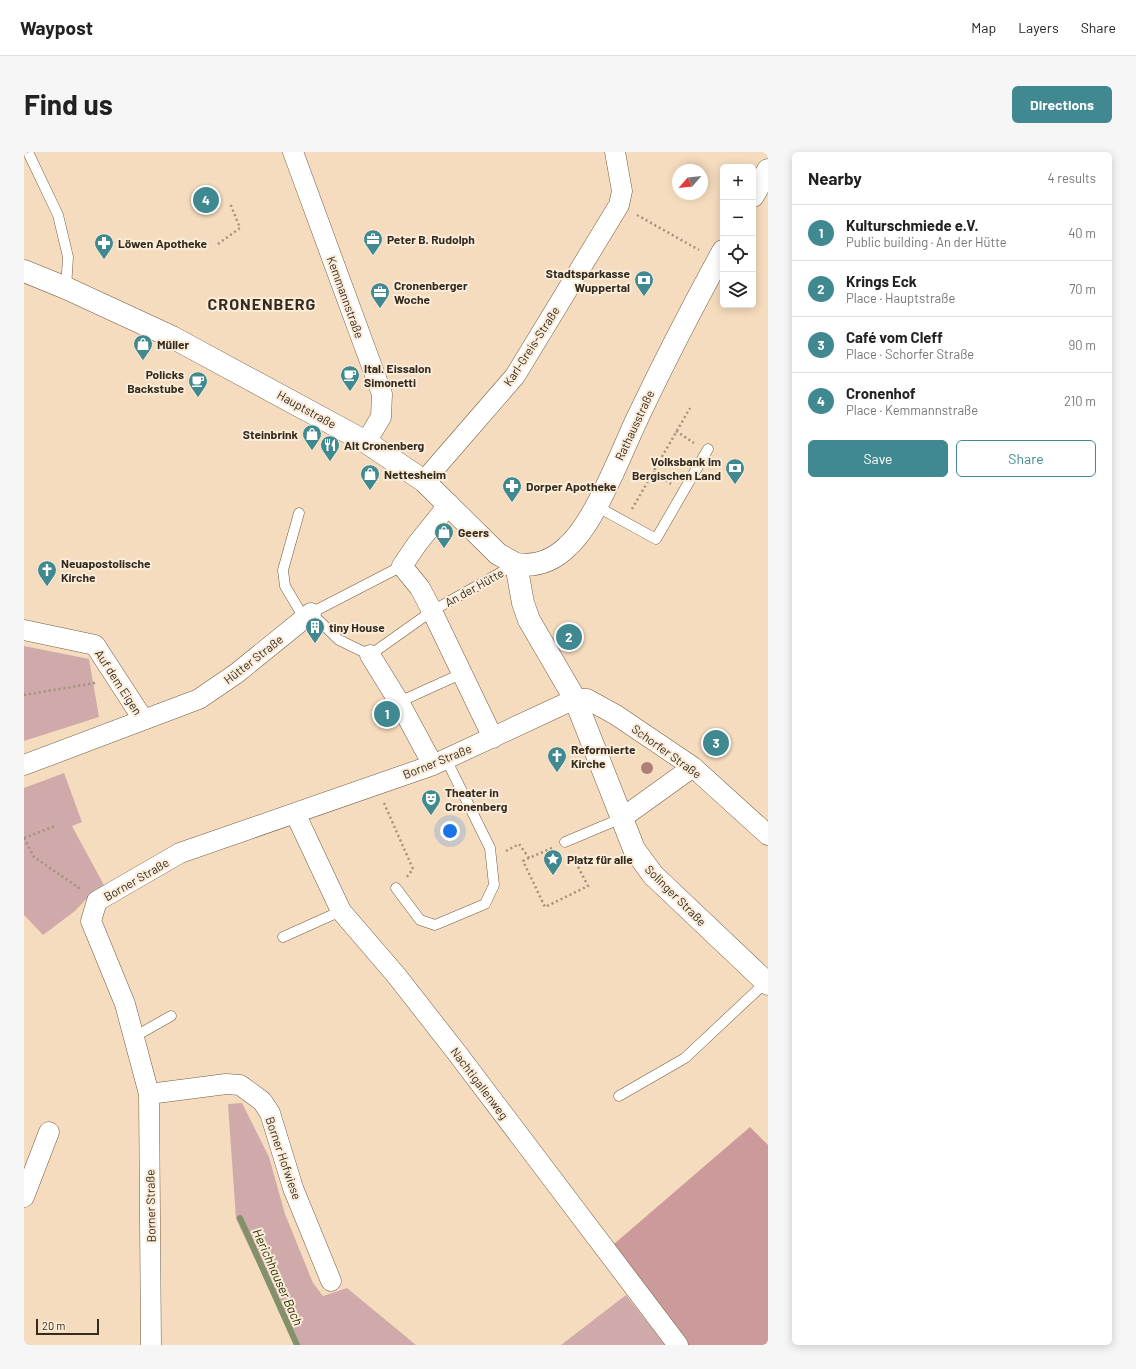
<!DOCTYPE html>
<html lang="en">
<head>
<meta charset="utf-8">
<style>
  body { margin:0; font-family:Barlow,sans-serif; background:#f6f6f6; color:#222 }
  .controls { position:absolute; right:12px; top:12px; display:grid; overflow:hidden; border-radius:6px; box-shadow:0 2px 10px #0003 }
  .controls button { width:36px; height:36px; display:grid; place-items:center; padding:0; border:0; border-bottom:1px solid #e0e0e0; background:#fff; color:#222; font:20px sans-serif }
  .compass { position:absolute; left:648px; top:12px; width:36px; height:36px; border-radius:50%; background:#fff; box-shadow:0 2px 10px #0003; rotate:242deg }
  .scale { position:absolute; left:12px; bottom:10px; width:63px; box-sizing:border-box; padding-left:4px; border:2px solid #342b1f; border-top:0; font-size:11px; line-height:14px; white-space:nowrap; color:#342b1f; -webkit-text-stroke:3px #fbecd9; paint-order:stroke }
  .you { position:absolute; left:426px; top:679px; width:14px; height:14px; margin:-10px; border:3px solid #fff; border-radius:50%; background:#1a73e8; box-shadow:0 0 0 6px #1a73e833 }
  .badge { display:grid; place-items:center; width:26px; height:26px; border-radius:50%; background:#418990; color:#fff; font-size:13px; font-weight:700 }
  .pin { position:absolute; translate:-50% -50%; border:2px solid #fff; box-shadow:0 1px 4px #0006 }
  .list { margin:0; padding:0; list-style:none }
  h2 { display:flex; justify-content:space-between; align-items:center; height:52px; margin:0; padding:0 16px; font-size:17px }
  h2 small { font-size:13px; font-weight:400; color:#767676 }
  .list li { display:grid; grid-template-columns:26px 1fr auto; gap:12px; align-items:center; box-sizing:border-box; height:56px; padding:0 16px; border-top:1px solid #e0e0e0 }
  .list b { display:block; font-size:15px; white-space:nowrap }
  .list p { margin:0; font-size:13px; white-space:nowrap; color:#767676 }
  .list em { font-size:13px; font-style:normal; color:#767676 }
  .actions { display:flex; gap:8px; padding:12px 16px }
  .actions a { flex:1; padding:9px 0; border:1px solid #418990; border-radius:6px; text-align:center; font-size:14px; color:#418990 }
  .actions .main { background:#418990; color:#fff }
  .icon { flex:none; width:22px; height:22px; fill:none; stroke:currentColor; stroke-width:2; stroke-linecap:round; stroke-linejoin:round }
  .map { position:relative; flex:none; width:744px; height:1193px; overflow:hidden; border-radius:6px }
  header { display:flex; align-items:center; gap:24px; box-sizing:border-box; height:56px; padding:0 20px; background:#fff; border-bottom:1px solid #e0e0e0 }
  header strong { font-size:19px }
  nav { display:flex; gap:22px; margin-inline-start:auto; font-size:14px }
  .intro { display:flex; align-items:center; justify-content:space-between; box-sizing:border-box; height:96px; padding:0 24px }
  h1 { margin:0; font-size:28px }
  .button { padding:10px 18px; border-radius:6px; background:#418990; color:#fff; font-size:14px; font-weight:700 }
  main { display:flex; gap:24px; padding:0 24px }
  aside { flex:1; background:#fff; border-radius:6px; box-shadow:0 2px 10px #0003 }
  .map>svg:first-child { display:block }
  .green { fill:#d0aaaa }
  .forest { fill:#cc9a9a }
  .lines { fill:none; stroke-linecap:round; stroke-linejoin:round }
  .stream { stroke:#829169; stroke-width:6 }
  .service-casing { stroke:#725c41; stroke-width:11 }
  .minor-casing { stroke:#725c41; stroke-width:21 }
  .tertiary-casing { stroke:#725c41; stroke-width:23 }
  .secondary-casing { stroke:#725c41; stroke-width:23 }
  .path { stroke:#a4917b; stroke-width:2.5; stroke-dasharray:2 3; stroke-linecap:butt }
  .service { stroke:#fff; stroke-width:10 }
  .minor { stroke:#fff; stroke-width:20 }
  .tertiary { stroke:#fff; stroke-width:22 }
  .secondary { stroke:#fff; stroke-width:22 }
  .tree { fill:#ae7f73 }
  .labels { text-anchor:middle; dominant-baseline:central; stroke-width:4; stroke-linejoin:round; paint-order:stroke }
  .poi-label { font-size:12px; font-weight:bold; fill:#342b1f; stroke:#fbecd9; text-anchor:start }
  .street-label { font-size:12px; fill:#342b1f; stroke:#fbecd9 }
  .water-label { font-size:13px; font-style:italic; fill:#253302; stroke:#fbecd9 }
  .district-label { font-size:16px; font-weight:bold; letter-spacing:1px; fill:#342b1f; stroke:#fbecd9 }
</style>
</head>
<body>
<header>
<strong>Waypost</strong>
<nav><a>Map</a><a>Layers</a><a>Share</a></nav>
</header>
<div class="intro"><h1>Find us</h1><a class="button">Directions</a></div>
<main>
<div class="map">
<svg width="744" height="1193" viewBox="0 0 744 1193">
  <rect width="100%" height="100%" fill="#f6dcbe"/>
  <path class="green" d="M0 494 65 507 75 565 0 589Z
    M40 621 58 670 48 674 81 735 66 743 51 759 19 783 0 763V636Z
    M218 951 245 1005 261 1062 289 1131 299 1144 323 1136 392 1193H272L212 1067 204 952Z
    M602 1143 641 1193H537Z"/>
  <path class="forest" d="M726 975 744 993V1193H664L590 1092Z"/>
  <g class="lines">
    <path class="stream" d="M216 1066 273 1193"/>
    <defs>
      <path id="service" d="M4 0 34 63 44 105 42 136
        M572 354 632 387 684 297
        M275 361 259 418 261 434 280 466
        M378 414 287 461 315 488 346 503 408 459 492 412
        M375 550 439 521
        M541 690 598 666
        M372 736 396 768 411 773 461 752 470 733 466 696 422 607
        M259 785 317 759
        M110 885 147 864
        M595 944 661 906 742 830"/>
      <path id="minor" d="M269 0 358 242 357 265 342 290
        M400 329 491 224 595 53 598 39 591 0
        M425 352 393 392 378 414 396 436 408 459 469 586
        M0 478 71 493 119 567
        M346 503 375 550 409 613
        M0 613 175 547 213 521 287 461
        M271 661 317 759 372 823 433 901 654 1193
        M598 666 669 615
        M125 942 202 932 216 933 238 949 246 961 269 1036 307 1129
        M0 1045 25 980
        M127 1193 125 942 101 852 67 769 73 749 156 701 409 613 551 547H563L592 563 669 615 744 683"/>
      <path id="tertiary" d="M729 44 744 18
        M492 412C512 415 530 408 544 394 571 370 597 301 613 267 640 210 669 154 699 99"/>
      <path id="secondary" d="M0 119 42 136 148 185 342 290 400 329 474 402 492 412 499 451 505 468 551 547 610 697 629 723 744 832"/>
    </defs>
    <use href="#service" class="service-casing"/>
    <use href="#minor" class="minor-casing"/>
    <use href="#tertiary" class="tertiary-casing"/>
    <use href="#secondary" class="secondary-casing"/>
    <path class="path" d="M613 63 675 98
      M194 92 216 76 206 51
      M652 279 670 291
      M629 320 647 332
      M608 357 666 256
      M0 543 71 531
      M360 651 389 717 382 726
      M0 686 10 705 58 738
      M0 686 31 674
      M482 699 495 692 505 706 528 696
      M505 706 499 709 521 755 564 734 548 703"/>
    <use href="#service" class="service"/>
    <use href="#minor" class="minor"/>
    <use href="#tertiary" class="tertiary"/>
    <use href="#secondary" class="secondary"/>
  </g>
  <circle class="tree" cx="623" cy="616" r="6"/>
  <defs>
    <symbol id="office-pin" viewBox="-11 -11 22 30"><path d="M0 17L-7.5 6A9.5 9.5 0 1 1 7.5 6Z" fill="#418990" stroke="#fbecd9"/><path d="M-6-3h4V-5.5h4V-3h4V5H-6ZM-1-4.5V-3h2v-1.5ZM-6 0V1H6V0Z" fill="#fff"/></symbol>
    <symbol id="pharmacy-pin" viewBox="-11 -11 22 30"><path d="M0 17L-7.5 6A9.5 9.5 0 1 1 7.5 6Z" fill="#418990" stroke="#fbecd9"/><path d="M-2-6h4v4h4v4h-4v4h-4v-4h-4v-4h4Z" fill="#fff"/></symbol>
    <symbol id="bank-pin" viewBox="-11 -11 22 30"><path d="M0 17L-7.5 6A9.5 9.5 0 1 1 7.5 6Z" fill="#418990" stroke="#fbecd9"/><path d="M-6-4H6V4H-6ZM0-2.3a2.3 2.3 0 1 0 0 4.6a2.3 2.3 0 1 0 0-4.6Z" fill="#fff"/></symbol>
    <symbol id="shop-pin" viewBox="-11 -11 22 30"><path d="M0 17L-7.5 6A9.5 9.5 0 1 1 7.5 6Z" fill="#418990" stroke="#fbecd9"/><path d="M-5-2.5h2.3a2.7 3.5 0 0 1 5.4 0H5L5.5 6h-11ZM-1.5-2.5h3a1.5 2.3 0 0 0-3 0Z" fill="#fff"/></symbol>
    <symbol id="cafe-pin" viewBox="-11 -11 22 30"><path d="M0 17L-7.5 6A9.5 9.5 0 1 1 7.5 6Z" fill="#418990" stroke="#fbecd9"/><path d="M-5.5-4.5H6V0H3Q3 3.5 0 3.5H-2.5Q-5.5 3.5-5.5 0ZM3-3.2v2h1.7v-2ZM-6 4.5H4V6H-6Z" fill="#fff"/></symbol>
    <symbol id="restaurant-pin" viewBox="-11 -11 22 30"><path d="M0 17L-7.5 6A9.5 9.5 0 1 1 7.5 6Z" fill="#418990" stroke="#fbecd9"/><path d="M-5-6h1v4h1v-4h1v4h1v-4h1v5L-1.5 .5V6h-2V.5L-5-1ZM5-6V6H3V1.5H1.5Q1.5-4 5-6Z" fill="#fff"/></symbol>
    <symbol id="church-pin" viewBox="-11 -11 22 30"><path d="M0 17L-7.5 6A9.5 9.5 0 1 1 7.5 6Z" fill="#418990" stroke="#fbecd9"/><path d="M-1.2-6h2.4v3.5h3.3v2.4h-3.3V6h-2.4V-.1h-3.3v-2.4h3.3Z" fill="#fff"/></symbol>
    <symbol id="building-pin" viewBox="-11 -11 22 30"><path d="M0 17L-7.5 6A9.5 9.5 0 1 1 7.5 6Z" fill="#418990" stroke="#fbecd9"/><path d="M-4-6H4V6H1V3H-1V6H-4ZM-2.5-4.3h1.7v1.8h-1.7ZM.8-4.3h1.7v1.8H.8ZM-2.5-1h1.7V.8h-1.7ZM.8-1h1.7V.8H.8Z" fill="#fff"/></symbol>
    <symbol id="theatre-pin" viewBox="-11 -11 22 30"><path d="M0 17L-7.5 6A9.5 9.5 0 1 1 7.5 6Z" fill="#418990" stroke="#fbecd9"/><path d="M-5-5.5Q0-4 5-5.5V0Q5 5 0 6Q-5 5-5 0ZM-3.3-2.5H-1v1.5H-3.3ZM1-2.5H3.3v1.5H1ZM-2.8 1Q0 5.5 2.8 1Z" fill="#fff"/></symbol>
    <symbol id="sight-pin" viewBox="-11 -11 22 30"><path d="M0 17L-7.5 6A9.5 9.5 0 1 1 7.5 6Z" fill="#418990" stroke="#fbecd9"/><path d="M0-6L1.8-2.2L6-1.7L2.9 1.2L3.7 5.4L0 3.3L-3.7 5.4L-2.9 1.2L-6-1.7L-1.8-2.2Z" fill="#fff"/></symbol>
  </defs>
  <g fill-rule="evenodd">
    <use href="#office-pin" x="338" y="76" width="22" height="30"/>
    <use href="#pharmacy-pin" x="69" y="80" width="22" height="30"/>
    <use href="#bank-pin" x="609" y="117" width="22" height="30"/>
    <use href="#office-pin" x="345" y="129" width="22" height="30"/>
    <use href="#shop-pin" x="108" y="181" width="22" height="30"/>
    <use href="#cafe-pin" x="315" y="212" width="22" height="30"/>
    <use href="#cafe-pin" x="163" y="218" width="22" height="30"/>
    <use href="#shop-pin" x="277" y="271" width="22" height="30"/>
    <use href="#restaurant-pin" x="295" y="282" width="22" height="30"/>
    <use href="#bank-pin" x="700" y="305" width="22" height="30"/>
    <use href="#shop-pin" x="335" y="311" width="22" height="30"/>
    <use href="#pharmacy-pin" x="477" y="323" width="22" height="30"/>
    <use href="#shop-pin" x="409" y="369" width="22" height="30"/>
    <use href="#church-pin" x="12" y="407" width="22" height="30"/>
    <use href="#building-pin" x="280" y="464" width="22" height="30"/>
    <use href="#church-pin" x="522" y="593" width="22" height="30"/>
    <use href="#theatre-pin" x="396" y="636" width="22" height="30"/>
    <use href="#sight-pin" x="518" y="696" width="22" height="30"/>
  </g>
  <g class="labels">
    <g class="poi-label">
      <text x="363" y="87">Peter B. Rudolph</text>
      <text x="94" y="91">Löwen Apotheke</text>
      <text x="606" y="121" text-anchor="end">Stadtsparkasse<tspan x="606" dy="14">Wuppertal</tspan></text>
      <text x="370" y="133">Cronenberger<tspan x="370" dy="14">Woche</tspan></text>
      <text x="133" y="192">Müller</text>
      <text x="340" y="216">Ital. Eissalon<tspan x="340" dy="14">Simonetti</tspan></text>
      <text x="160" y="222" text-anchor="end">Policks<tspan x="160" dy="14">Backstube</tspan></text>
      <text x="274" y="282" text-anchor="end">Steinbrink</text>
      <text x="320" y="293">Alt Cronenberg</text>
      <text x="697" y="309" text-anchor="end">Volksbank im<tspan x="697" dy="14">Bergischen Land</tspan></text>
      <text x="360" y="322">Nettesheim</text>
      <text x="502" y="334">Dorper Apotheke</text>
      <text x="434" y="380">Geers</text>
      <text x="37" y="411">Neuapostolische<tspan x="37" dy="14">Kirche</tspan></text>
      <text x="305" y="475">tiny House</text>
      <text x="547" y="597">Reformierte<tspan x="547" dy="14">Kirche</tspan></text>
      <text x="421" y="640">Theater in<tspan x="421" dy="14">Cronenberg</tspan></text>
      <text x="543" y="707">Platz für alle</text>
    </g>
    <g class="street-label">
      <text transform="translate(322 145) rotate(70)">Kemmannstraße</text>
      <text transform="translate(507 194) rotate(-57)">Karl-Greis-Straße</text>
      <text transform="translate(283 257) rotate(29)">Hauptstraße</text>
      <text transform="translate(610 273) rotate(-65)">Rathausstraße</text>
      <text transform="translate(450 435) rotate(-29)">An der Hütte</text>
      <text transform="translate(229 507) rotate(-38)">Hütter Straße</text>
      <text transform="translate(95 530) rotate(57)">Auf dem Eigen</text>
      <text transform="translate(643 599) rotate(36)">Schorfer Straße</text>
      <text transform="translate(413 609) rotate(-22)">Borner Straße</text>
      <text transform="translate(112 727) rotate(-30)">Borner Straße</text>
      <text transform="translate(652 743) rotate(45)">Solinger Straße</text>
      <text transform="translate(456 931) rotate(53)">Nachtigallenweg</text>
      <text transform="translate(260 1006) rotate(71)">Borner Hofwiese</text>
      <text transform="translate(126 1054) rotate(-91)">Borner Straße</text>
    </g>
    <g class="water-label">
      <text transform="translate(254 1125) rotate(66)">Herichhauser Bach</text>
    </g>
    <g class="district-label">
      <text x="238" y="151">CRONENBERG</text>
    </g>
  </g>
</svg>
<div class="controls">
<button>+</button>
<button>−</button>
<button><svg class="icon" aria-label="locate" viewBox="0 0 24 24"><circle cx="12" cy="12" r="6"/><path d="M12 2v4M12 18v4M2 12h4M18 12h4"/></svg></button>
<button><svg class="icon" aria-label="layers" viewBox="0 0 24 24"><path d="M12 4l9 5-9 5-9-5zM3 14l9 5 9-5"/></svg></button>
</div>
<svg class="compass" viewBox="-18 -18 36 36"><path d="M0-13l5 13h-10z" fill="#e53935"/><path d="M0 13l5-13h-10z" fill="#767676"/></svg>
<div class="scale">20 m</div>
<div class="you"></div>
<div class="pin badge" style="left:363px;top:562px">1</div>
<div class="pin badge" style="left:545px;top:485px">2</div>
<div class="pin badge" style="left:692px;top:591px">3</div>
<div class="pin badge" style="left:182px;top:48px">4</div>
</div>
<aside>
<h2>Nearby<small>4 results</small></h2>
<ul class="list">
<li><span class="badge">1</span><div><b>Kulturschmiede e.V.</b><p>Public building · An der Hütte</p></div><em>40 m</em></li>
<li><span class="badge">2</span><div><b>Krings Eck</b><p>Place · Hauptstraße</p></div><em>70 m</em></li>
<li><span class="badge">3</span><div><b>Café vom Cleff</b><p>Place · Schorfer Straße</p></div><em>90 m</em></li>
<li><span class="badge">4</span><div><b>Cronenhof</b><p>Place · Kemmannstraße</p></div><em>210 m</em></li>
</ul>
<div class="actions"><a class="main">Save</a><a>Share</a></div>
</aside>
</main>
</body>
</html>
